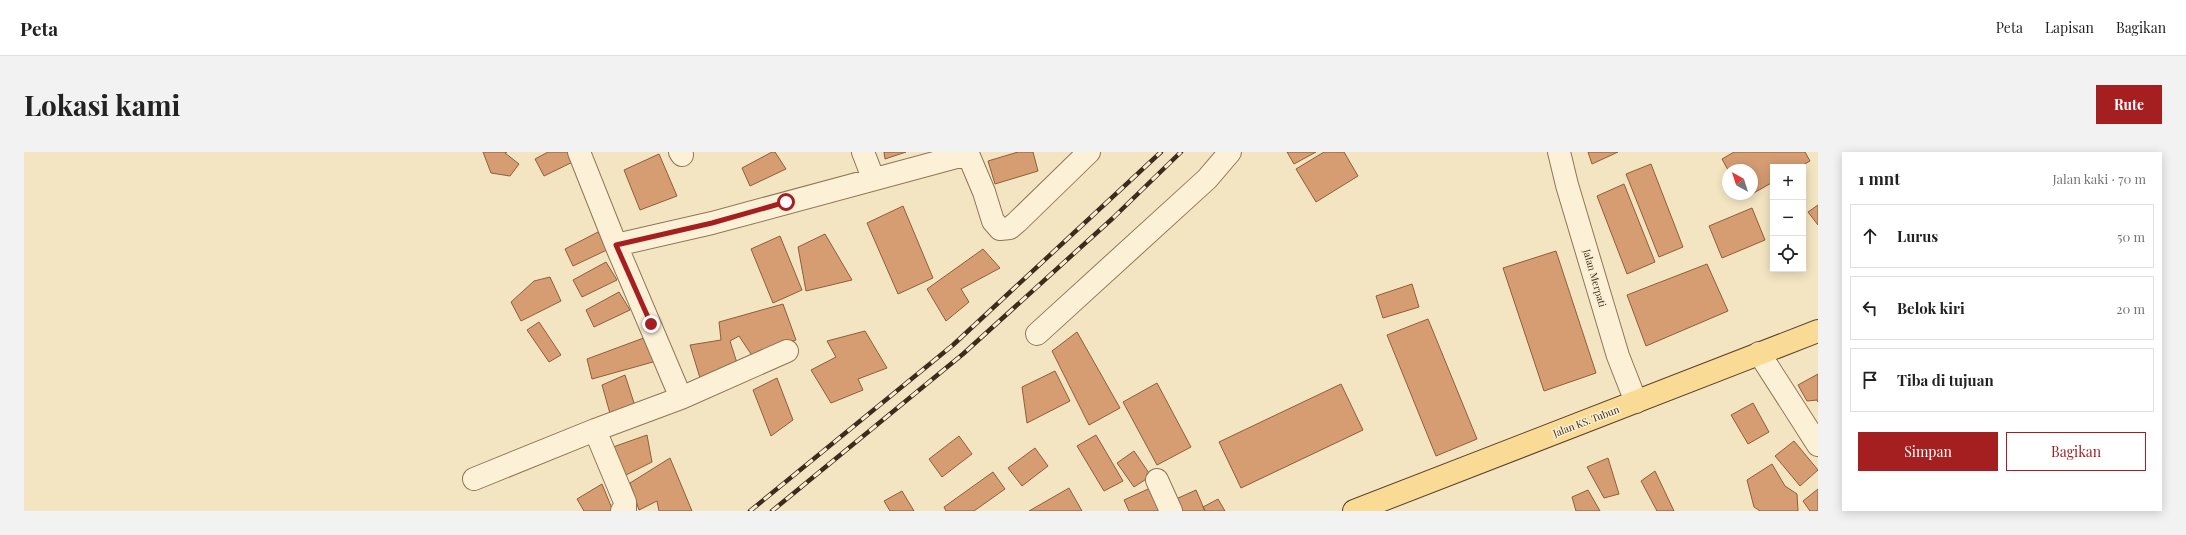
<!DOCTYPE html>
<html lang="id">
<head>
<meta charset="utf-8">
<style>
  body { margin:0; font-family:"Playfair Display",serif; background:#f2f2f2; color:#222 }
  .controls { position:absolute; right:12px; top:12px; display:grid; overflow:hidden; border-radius:0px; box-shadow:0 2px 10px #0003 }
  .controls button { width:36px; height:36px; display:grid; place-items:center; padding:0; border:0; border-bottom:1px solid #e0e0e0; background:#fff; color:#222; font:20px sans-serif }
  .compass { position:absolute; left:1698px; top:12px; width:36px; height:36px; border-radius:50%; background:#fff; box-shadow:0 2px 10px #0003; rotate:321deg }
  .stop { position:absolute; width:12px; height:12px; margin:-9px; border:3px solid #a61f20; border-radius:50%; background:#fff }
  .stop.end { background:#a61f20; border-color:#fff; box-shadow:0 1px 4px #0008 }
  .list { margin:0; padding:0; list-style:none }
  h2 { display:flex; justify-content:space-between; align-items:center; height:52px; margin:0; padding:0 16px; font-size:17px }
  h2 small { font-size:13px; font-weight:400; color:#767676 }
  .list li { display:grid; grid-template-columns:26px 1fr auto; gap:12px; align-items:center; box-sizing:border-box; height:64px; margin:0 8px 8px; padding:0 8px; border:1px solid #e0e0e0; border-radius:0px }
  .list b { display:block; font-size:15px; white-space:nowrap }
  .list em { font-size:13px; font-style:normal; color:#767676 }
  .actions { display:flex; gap:8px; padding:12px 16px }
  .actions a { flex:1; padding:9px 0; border:1px solid #a61f20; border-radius:0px; text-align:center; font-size:14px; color:#a61f20 }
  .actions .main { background:#a61f20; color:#fff }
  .icon { flex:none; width:22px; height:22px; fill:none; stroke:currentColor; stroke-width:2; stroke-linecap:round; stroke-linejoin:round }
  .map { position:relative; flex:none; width:1794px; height:359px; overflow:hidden; border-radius:0px }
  header { display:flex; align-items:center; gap:24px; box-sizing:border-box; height:56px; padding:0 20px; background:#fff; border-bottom:1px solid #e0e0e0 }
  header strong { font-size:19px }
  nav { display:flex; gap:22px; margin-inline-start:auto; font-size:14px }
  .intro { display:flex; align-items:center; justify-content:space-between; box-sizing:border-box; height:96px; padding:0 24px }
  h1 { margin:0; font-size:28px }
  .button { padding:10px 18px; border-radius:0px; background:#a61f20; color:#fff; font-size:14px; font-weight:700 }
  main { display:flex; gap:24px; padding:0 24px }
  aside { flex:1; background:#fff; border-radius:0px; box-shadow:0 2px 10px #0003 }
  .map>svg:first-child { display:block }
  .building { fill:#d69d73; stroke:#915d39 }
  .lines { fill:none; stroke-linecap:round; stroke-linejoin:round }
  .minor-casing { stroke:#8f7556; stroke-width:24 }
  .major-casing { stroke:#5d422b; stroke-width:24 }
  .minor { stroke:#fcf1d6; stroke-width:22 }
  .major { stroke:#fadb96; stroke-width:22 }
  .rail-casing { stroke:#3d2c1c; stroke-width:4.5 }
  .rail { stroke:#f9eed2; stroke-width:3; stroke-dasharray:9; stroke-linecap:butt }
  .route { stroke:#a61f20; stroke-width:5 }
  .labels { text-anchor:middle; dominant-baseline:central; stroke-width:3; stroke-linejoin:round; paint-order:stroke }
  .street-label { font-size:10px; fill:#3d2c1c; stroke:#f9eed2 }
</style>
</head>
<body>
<header>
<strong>Peta</strong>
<nav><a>Peta</a><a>Lapisan</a><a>Bagikan</a></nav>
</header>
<div class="intro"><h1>Lokasi kami</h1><a class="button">Rute</a></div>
<main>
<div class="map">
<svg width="1794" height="359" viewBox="0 0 1794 359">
  <rect width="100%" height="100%" fill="#f3e5c2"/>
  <path class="building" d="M459 0H483L481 1 495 12 486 24 467 21Z
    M524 0H551L555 7 520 24 511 7Z
    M748 0H751L762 17 726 34 718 16Z
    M860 0H882L861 7Z
    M994 0H1009L1014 19 971 32 964 9Z
    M1263 0H1292L1270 12Z
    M1300 0H1320L1334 24 1292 50 1272 17Z
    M1564 0H1594L1568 12Z
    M1710 0H1781L1786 9 1775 15H1749V30L1728 42V18H1704L1698 7Z
    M635 2 653 44 616 58 600 18Z
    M1627 12 1659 95 1635 105 1602 22Z
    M1600 32 1631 110 1603 122 1573 44Z
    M1794 53V73L1784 60Z
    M879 54 909 126 874 142 843 71Z
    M1728 56 1741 88 1698 106 1685 74Z
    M574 80 585 97 549 114 541 97Z
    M801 82 828 128 782 139 774 95Z
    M756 84 778 138 749 151 727 97Z
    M959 97 976 116 937 137 945 150 922 169 903 137Z
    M1532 99 1572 221 1520 239 1479 116Z
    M582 110 593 128 558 145 549 128Z
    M1683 112 1704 159 1622 194 1603 143Z
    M526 125 537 149 497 169 487 150 510 129Z
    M1388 132 1395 155 1359 166 1352 144Z
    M595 140 606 158 570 175 562 158Z
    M759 152 772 188 729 205 715 184 706 189 713 211 676 226 666 193 697 188 695 170Z
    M1404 167 1453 287 1412 304 1363 183Z
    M515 170 537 203 525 210 503 178Z
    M841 179 863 216 834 227 839 238 807 251 787 218 812 205 803 189Z
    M1053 180 1096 256 1065 273 1028 199Z
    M625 184 636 208 568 227 563 207Z
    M1031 219 1046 249 1003 271 998 235Z
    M1794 222V250L1793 248 1783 249 1774 233Z
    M601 223 611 254 587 265 578 233Z
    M753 226 769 268 747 284 729 238Z
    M1133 231 1167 295 1133 313 1099 250Z
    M1317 232 1339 278 1217 336 1195 290Z
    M1729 251 1745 280 1724 292 1707 263Z
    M623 283 628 310 602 323 589 295Z
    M1072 283 1099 329 1080 339 1053 294Z
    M935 284 948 302 918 325 905 307Z
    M1770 289 1794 318 1776 334 1751 304Z
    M1011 296 1024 314 998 334 984 316Z
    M1110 299 1127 324 1110 335 1093 311Z
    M646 306 668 359H635L633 349 615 358 606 331Z
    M1584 306 1595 342 1580 346 1563 315Z
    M1748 312 1761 334 1773 342 1774 359H1736L1730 355 1723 328Z
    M1631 319 1650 359H1633L1617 329Z
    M969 320 981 337 950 359H922L920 355Z
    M578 332 589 359H560L553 347Z
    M1133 333 1144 359H1105L1100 348Z
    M1045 336 1058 359H1005Z
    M1794 337V359H1786L1779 349Z
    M1172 338 1181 359H1158L1152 347Z
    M1564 338 1576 359H1552L1548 345Z
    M878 339 890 359H866L860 349Z
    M1194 347 1201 359H1181L1179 355Z"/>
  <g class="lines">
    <defs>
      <path id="minor" d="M555 0 592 93 688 71 944 2 943 0
        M656 0 658 3
        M839 0 849 26
        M1535 0 1543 33 1594 204 1612 250
        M944 2 960 40 969 69 976 77 986 76 993 70 1065 0
        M592 93 657 246 571 278 601 350V357L598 359
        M1013 182 1183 27 1206 0
        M1735 201 1794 293
        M657 246 763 199
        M450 327 571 278
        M1133 328 1147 359"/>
      <path id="major" d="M1330 359 1794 179"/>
    </defs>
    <use href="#minor" class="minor-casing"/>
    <use href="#major" class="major-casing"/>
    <use href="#minor" class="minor"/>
    <use href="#major" class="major"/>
    <defs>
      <path id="rail" d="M726 359 929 193 1137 0
        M748 359 939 202 1089 66 1157 0"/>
    </defs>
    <use href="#rail" class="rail-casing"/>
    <use href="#rail" class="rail"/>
  </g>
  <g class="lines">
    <path class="route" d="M627 172 592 93 688 71 762 50"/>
  </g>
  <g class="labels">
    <g class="street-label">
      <text transform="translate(1571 126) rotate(74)">Jalan Merpati</text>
      <text transform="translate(1562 269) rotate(-21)">Jalan KS. Tubun</text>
    </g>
  </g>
</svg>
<div class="controls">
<button>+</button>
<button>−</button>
<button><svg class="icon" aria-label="locate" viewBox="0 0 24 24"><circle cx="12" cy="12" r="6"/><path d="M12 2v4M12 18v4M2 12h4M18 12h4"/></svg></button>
</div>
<svg class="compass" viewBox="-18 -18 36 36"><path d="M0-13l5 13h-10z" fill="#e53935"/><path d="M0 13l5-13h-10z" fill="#767676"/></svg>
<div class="stop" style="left:762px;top:50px"></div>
<div class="stop end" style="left:627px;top:172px"></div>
</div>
<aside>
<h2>1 mnt<small>Jalan kaki · 70 m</small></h2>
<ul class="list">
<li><svg class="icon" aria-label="ahead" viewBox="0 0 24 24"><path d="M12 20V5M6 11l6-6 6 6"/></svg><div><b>Lurus</b></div><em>50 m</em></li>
<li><svg class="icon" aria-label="left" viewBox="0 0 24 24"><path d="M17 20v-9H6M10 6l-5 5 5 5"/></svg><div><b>Belok kiri</b></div><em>20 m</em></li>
<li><svg class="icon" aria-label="arrive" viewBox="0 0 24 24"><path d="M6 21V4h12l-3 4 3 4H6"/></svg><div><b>Tiba di tujuan</b></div></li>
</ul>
<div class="actions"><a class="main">Simpan</a><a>Bagikan</a></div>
</aside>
</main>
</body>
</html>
